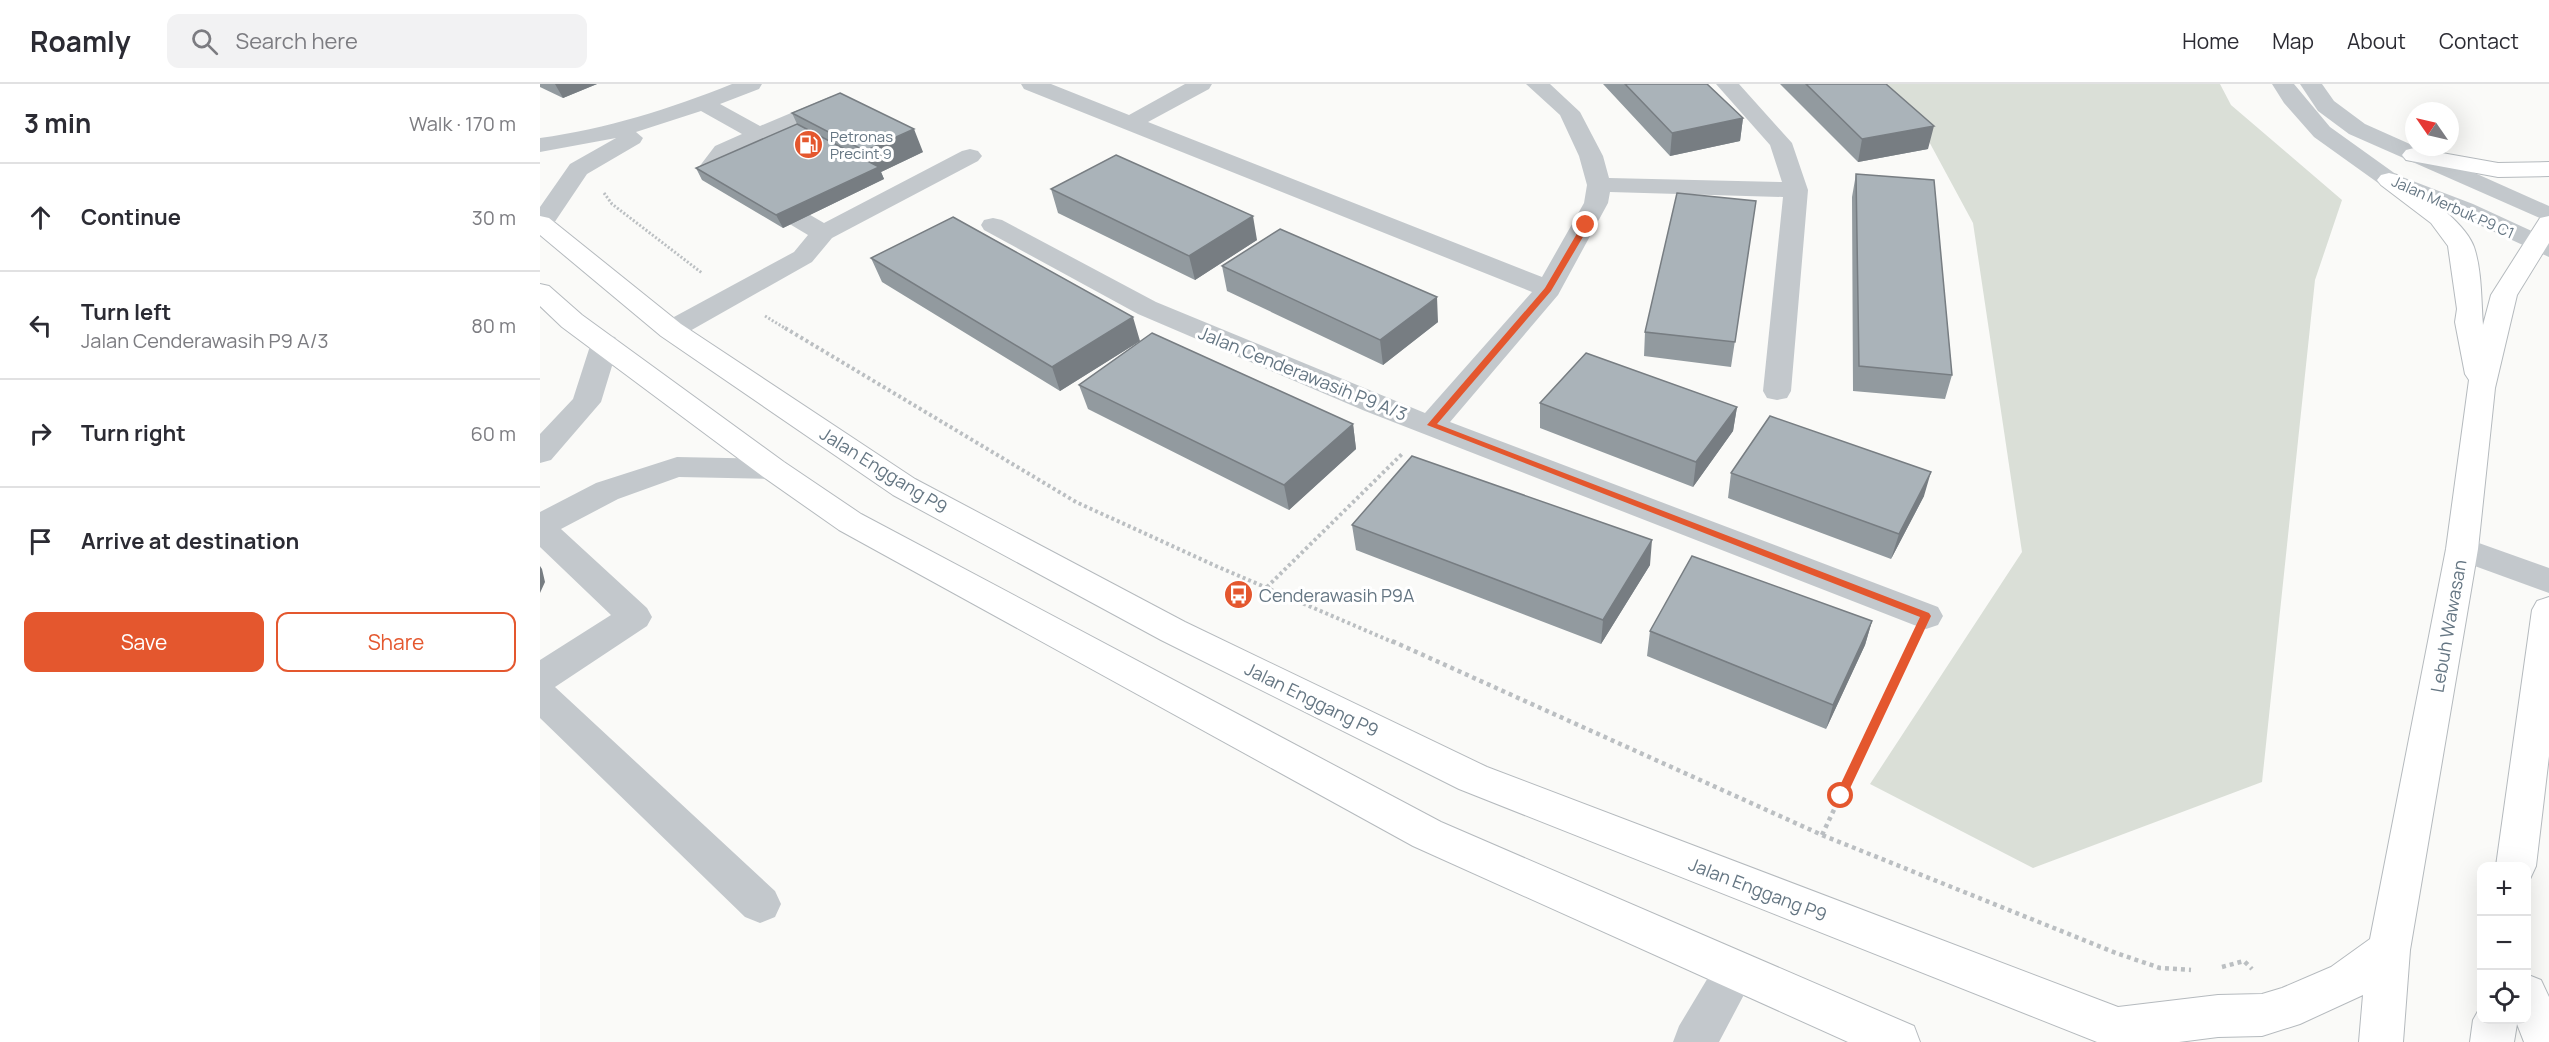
<!DOCTYPE html>
<html lang="en">
<head>
<meta charset="utf-8">
<style>
  body { margin:0; font-family:Manrope,sans-serif; background:#f2f2f3; color:#2b2b33 }
  .controls { position:absolute; right:18px; bottom:18px; display:grid; overflow:hidden; border-radius:12px; box-shadow:0 6px 24px #0002 }
  .controls button { width:54px; height:54px; display:grid; place-items:center; padding:0; border:0; border-bottom:2px solid #e1e1e2; background:#fff; color:#2b2b33; font:30px sans-serif }
  .compass { position:absolute; left:1865px; top:18px; width:54px; height:54px; border-radius:50%; background:#fff; box-shadow:0 6px 24px #0002; rotate:304deg }
  .stop { position:absolute; width:18px; height:18px; margin:-14px; border:4px solid #e4572e; border-radius:50%; background:#fff }
  .stop.end { background:#e4572e; border-color:#fff; box-shadow:0 2px 6px #0008 }
  .list { margin:0; padding:0; list-style:none }
  h2 { display:flex; justify-content:space-between; align-items:center; height:78px; margin:0; padding:0 24px; font-size:26px }
  h2 small { font-size:20px; font-weight:400; color:#7c7c81 }
  .list li { display:grid; grid-template-columns:39px 1fr auto; gap:18px; align-items:center; box-sizing:border-box; height:108px; padding:0 24px; border-top:2px solid #e1e1e2 }
  .list b { display:block; font-size:22px; white-space:nowrap }
  .list p { margin:0; font-size:20px; white-space:nowrap; color:#7c7c81 }
  .list em { font-size:20px; font-style:normal; color:#7c7c81 }
  .actions { display:flex; gap:12px; padding:18px 24px }
  .actions a { flex:1; padding:14px 0; border:2px solid #e4572e; border-radius:12px; text-align:center; font-size:21px; color:#e4572e }
  .actions .main { background:#e4572e; color:#fff }
  .icon { flex:none; width:33px; height:33px; fill:none; stroke:currentColor; stroke-width:2; stroke-linecap:round; stroke-linejoin:round }
  .map { position:relative; flex:none; width:2009px; height:958px; overflow:hidden }
  header { display:flex; align-items:center; gap:36px; box-sizing:border-box; height:84px; padding:0 30px; background:#fff; border-bottom:2px solid #e1e1e2 }
  header strong { font-size:28px }
  nav { display:flex; gap:33px; margin-inline-start:auto; font-size:21px }
  .search { width:420px; height:54px; background:#f2f2f3; display:flex; align-items:center; gap:15px; box-sizing:border-box; padding:0 21px; border-radius:12px; color:#7c7c81; font-size:22px }
  main { display:flex }
  aside { flex:1; background:#fff }
  .map>svg:first-child { display:block }
  .green { fill:#dadfd7 }
  .lines { fill:none; stroke-linecap:round; stroke-linejoin:round }
  .major-casing { stroke:#b5babe; stroke-width:2 }
  .path-far2 { stroke:#bbbfc2; stroke-width:3; stroke-dasharray:2 2; stroke-linecap:butt }
  .path-far1 { stroke:#bbbfc2; stroke-width:4; stroke-dasharray:3 3; stroke-linecap:butt }
  .path { stroke:#bbbfc2; stroke-width:4.5; stroke-dasharray:4 4; stroke-linecap:butt }
  .minor { fill:#c3c8cc; fill-rule:evenodd }
  .major { fill:#fff; fill-rule:evenodd }
  .wall { fill:#929a9f }
  .shaded-wall { fill:#777d82 }
  .building { fill:#aab3b9; stroke:#777d82; stroke-width:1.5 }
  .route { fill:#e4572e }
  .labels { text-anchor:middle; dominant-baseline:central; stroke-width:6; stroke-linejoin:round; paint-order:stroke }
  .far-poi-label { font-size:15px; fill:#657683; stroke:#fff; text-anchor:start }
  .far-street-label { font-size:15px; fill:#657683; stroke:#fff }
  .street-label { font-size:18px; fill:#657683; stroke:#fff }
  .poi-label { font-size:18px; fill:#657683; stroke:#fff; text-anchor:start }
</style>
</head>
<body>
<header>
<strong>Roamly</strong>
<div class="search"><svg class="icon" aria-label="search" viewBox="0 0 24 24"><circle cx="10" cy="10" r="6"/><path d="M15 15l6 6"/></svg>Search here</div>
<nav><a>Home</a><a>Map</a><a>About</a><a>Contact</a></nav>
</header>
<main>
<aside>
<h2>3 min<small>Walk · 170 m</small></h2>
<ul class="list">
<li><svg class="icon" aria-label="ahead" viewBox="0 0 24 24"><path d="M12 20V5M6 11l6-6 6 6"/></svg><div><b>Continue</b></div><em>30 m</em></li>
<li><svg class="icon" aria-label="left" viewBox="0 0 24 24"><path d="M17 20v-9H6M10 6l-5 5 5 5"/></svg><div><b>Turn left</b><p>Jalan Cenderawasih P9 A/3</p></div><em>80 m</em></li>
<li><svg class="icon" aria-label="right" viewBox="0 0 24 24"><path d="M7 20v-9h11M14 6l5 5-5 5"/></svg><div><b>Turn right</b></div><em>60 m</em></li>
<li><svg class="icon" aria-label="arrive" viewBox="0 0 24 24"><path d="M6 21V4h12l-3 4 3 4H6"/></svg><div><b>Arrive at destination</b></div></li>
</ul>
<div class="actions"><a class="main">Save</a><a>Share</a></div>
</aside>
<div class="map">
<svg width="2009" height="958" viewBox="0 0 2009 958">
  <rect width="100%" height="100%" fill="#fafaf8"/>
  <path class="green" d="M1331 0H1680L1691 21 1802 116 1775 196 1722 698 1493 784 1330 700 1482 468 1433 139 1379 39Z"/>
  <g class="lines">
    <defs>
      <path id="major" d="M1874 64 1958 79 2009 78V92L1958 93 1866 76 1862 71 1866 66Z
        M1849 89 1857 91C1880 108 1924 136 1934 163 1942 187 1941 216 1943 241L1951 211 2000 134 2009 132V159L1977 211 1955 304 1938 465 1870 866 1863 958H1819L1823 911 1760 940 1722 952 1678 953 1639 958H1557L919 705 621 556 353 411 121 252 0 151V132L9 134 141 240 375 395 645 538 947 683 1578 923 1678 911 1722 910 1742 904 1791 883 1830 855 1906 465 1929 296 1925 290 1915 238 1917 225 1908 162 1891 139 1841 101 1837 96 1841 91Z
        M0 200 9 202 42 231 244 378 321 430 901 738 1374 942 1380 958H1308L873 762 299 446 222 392 22 243 0 222Z
        M2009 513V672L1996 782 1990 795 1986 796V782H1956L1992 526 1997 517Z
        M1986 890 2001 896 2009 913V958H1984L1977 940 1974 958H1930L1933 936 1942 920V936H1986Z"/>
    </defs>
    <use href="#major" class="major-casing"/>
    <path class="path-far2" d="M64 109 72 120 162 189
      M225 232 248 246"/>
    <path class="path-far1" d="M245 244 536 418 676 482 855 559
      M727 503 863 369"/>
    <path class="path" d="M852 557 1282 751 1576 869 1620 884 1651 886
      M1282 751 1370 565
      M1682 883 1704 877 1712 885"/>
    <path class="minor" d="M192 0H222L219 5 180 20 220 42 289 13 297 11 305 13 308 18 305 23 191 72 184 81 284 139 422 67 430 65 438 67 442 72 438 77 292 154 272 178 141 252 131 254 121 252 117 246 121 240 254 168 268 151 163 88 159 83 175 62 202 50 161 27 96 48 103 54 100 59 47 90 10 145 0 147V123L30 80 76 54 0 68V54C67 45 129 25 192 0Z
      M481 0H511L589 31 645 0H672L669 5 608 38 1002 193 1044 119 1047 101 1039 72 1020 31 986 0H1010L1040 28 1063 72 1069 94 1242 98 1230 61 1176 0H1199L1252 59 1268 106 1251 307 1247 314 1237 316 1227 314 1223 307 1243 113 1070 108 1068 119 1018 211 910 338 1398 523 1403 532 1398 541 1386 545 1374 541 825 327 598 230 444 146 441 141 444 136 453 134 462 136 616 218 885 329 992 208 484 5Z
      M1732 0H1754L1790 43 1857 91 1933 120 2009 155V173L1915 130 1841 101 1774 53 1744 19Z
      M1760 0H1782L1794 17 1825 40 2009 122V138L1809 50 1778 27Z
      M65 251 75 253 79 259 61 318 11 376 0 379V350L33 315 51 259 55 253Z
      M137 373 233 375 244 378 248 385 244 392 233 395 139 393 78 415 21 445 107 524 112 533 107 542 15 603 235 807 241 820 235 833 220 839 205 833 0 634V576L71 531 0 463V428L56 399Z
      M1922 453 2009 484V509L1910 473 1906 465 1910 457Z
      M1196 866 1211 872 1217 886 1179 958H1133L1139 942 1181 872Z"/>
    <use href="#major" class="major"/>
  </g>
  <path class="wall" d="M0 0H57L23 14 0 3Z
    M1063 0H1167L1203 34 1200 57 1130 72Z
    M1240 0H1346L1388 65 1318 78Z
    M252 29 383 68 341 88 344 95 243 144 162 96 156 84 257 40Z
    M1316 90 1412 291 1405 315 1313 307 1312 113Z
    M511 105 717 156 655 196 518 129Z
    M1216 117 1191 283 1104 272 1105 248Z
    M331 174 600 257 520 307 342 198Z
    M682 182 898 238 843 281 687 207Z
    M539 301 813 340 816 365 749 426 548 325Z
    M1000 319 1197 323 1193 347 1153 403 1000 344Z
    M1191 389 1384 412 1351 475 1188 414Z
    M812 441 1110 481 1061 560 816 466Z
    M1332 537 1325 561 1286 645 1107 572 1110 547Z"/>
  <path class="shaded-wall" d="M15 0H57L23 14Z
    M1203 34 1200 57 1130 72 1132 49Z
    M1394 42 1388 65 1318 78 1322 55Z
    M374 45 383 68 341 88 344 95 243 144 236 131 333 86 325 67Z
    M713 132 717 156 655 196 649 172Z
    M897 213 898 238 843 281 840 256Z
    M593 233 600 257 520 307 512 283Z
    M1197 323 1193 347 1153 403 1156 378Z
    M813 340 816 365 749 426 744 401Z
    M1391 388 1384 412 1351 475 1359 450Z
    M1112 456 1110 481 1061 560 1063 536Z
    M0 482 2 485 5 498 0 509Z
    M1332 537 1325 561 1286 645 1293 621Z"/>
  <path class="building" d="M1085 0H1167L1203 34 1132 49Z
    M1266 0H1346L1394 42 1322 55Z
    M300 9 374 45 325 67 252 29Z
    M257 40 339 83 236 131 156 84Z
    M576 71 713 132 649 172 511 105Z
    M1316 90 1394 96 1412 291 1319 282Z
    M1137 109 1216 117 1195 258 1105 248Z
    M413 133 593 233 512 283 331 174Z
    M740 145 897 213 840 256 682 182Z
    M612 249 813 340 744 401 539 301Z
    M1046 269 1197 323 1156 378 1000 319Z
    M1230 332 1391 388 1359 450 1191 389Z
    M872 372 1112 456 1063 536 812 441Z
    M1152 472 1332 537 1293 621 1110 547Z"/>
  <path class="route" d="M1046 139 1050 141 1011 207 897 340 1389 529 1391 532 1305 715 1301 716 1295 712 1380 533 887 341 1005 204 1042 141Z"/>
  <defs>
    <symbol id="fuel-disc" viewBox="-11 -11 22 22"><circle r="9.5" fill="#e4572e" stroke="#fff"/><path d="M-5.5-6h7V0h2V4h1.3V-2.5L3-4.5l.8-.8L6-3V5H2.5V1h-1V6h-7ZM-4.2-4.7v3.2H.2V-4.7Z" fill="#fff"/></symbol>
    <symbol id="bus-disc" viewBox="-11 -11 22 22"><circle r="9.5" fill="#e4572e" stroke="#fff"/><path d="M-5-6H5V4H4V6H2V4H-2V6H-4V4H-5ZM-3.5-4V0h7V-4ZM-3.5 1.2v1.5H-2V1.2ZM2 1.2v1.5H3.5V1.2Z" fill="#fff"/></symbol>
  </defs>
  <g fill-rule="evenodd">
    <use href="#fuel-disc" x="252" y="44" width="33" height="33"/>
    <use href="#bus-disc" x="682" y="494" width="33" height="33"/>
  </g>
  <g class="labels">
    <g class="far-poi-label">
      <text x="290" y="52">Petronas<tspan x="290" dy="17">Precint 9</tspan></text>
    </g>
    <g class="far-street-label">
      <text transform="translate(1913 123) rotate(24)">Jalan Merbuk P9 C1</text>
    </g>
    <g class="street-label">
      <text transform="translate(763 289) rotate(22)">Jalan Cenderawasih P9 A/3</text>
      <text transform="translate(344 386) rotate(32)">Jalan Enggang P9</text>
      <text transform="translate(1908 542) rotate(-80)">Lebuh Wawasan</text>
      <text transform="translate(772 615) rotate(26)">Jalan Enggang P9</text>
      <text transform="translate(1218 805) rotate(21)">Jalan Enggang P9</text>
    </g>
    <g class="poi-label">
      <text x="719" y="511">Cenderawasih P9A</text>
    </g>
  </g>
</svg>
<div class="controls">
<button>+</button>
<button>−</button>
<button><svg class="icon" aria-label="locate" viewBox="0 0 24 24"><circle cx="12" cy="12" r="6"/><path d="M12 2v4M12 18v4M2 12h4M18 12h4"/></svg></button>
</div>
<svg class="compass" viewBox="-18 -18 36 36"><path d="M0-13l5 13h-10z" fill="#e53935"/><path d="M0 13l5-13h-10z" fill="#7c7c81"/></svg>
<div class="stop" style="left:1301px;top:712px"></div>
<div class="stop end" style="left:1046px;top:141px"></div>
</div>
</main>
</body>
</html>
